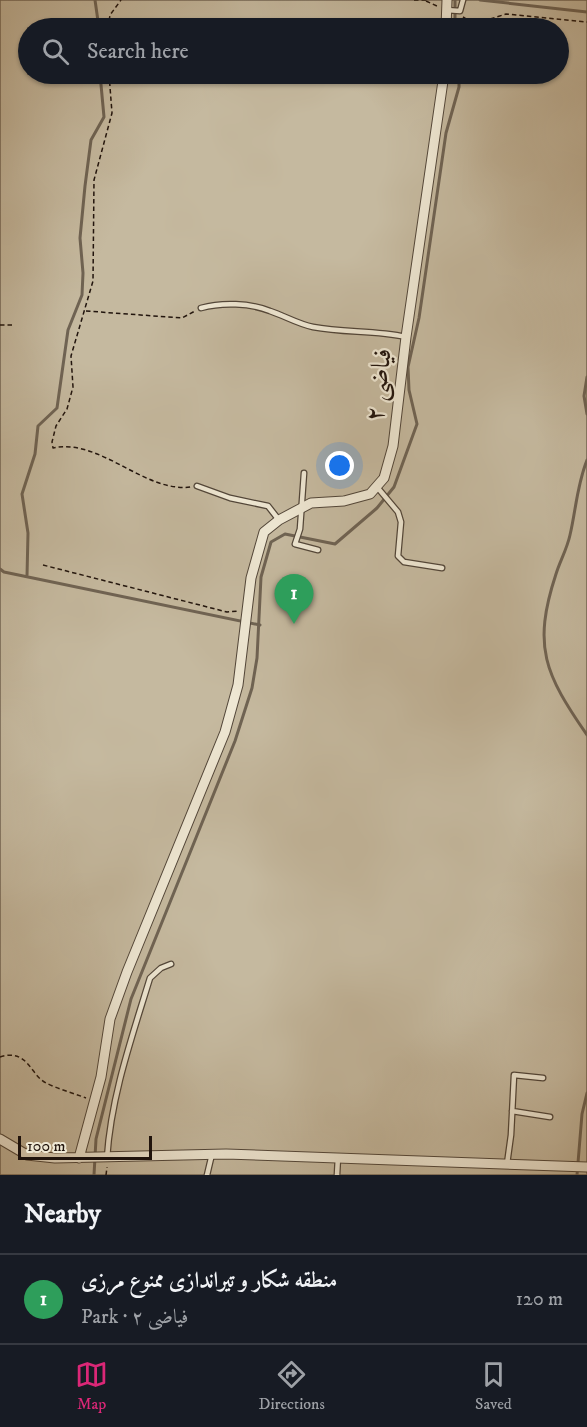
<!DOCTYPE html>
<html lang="en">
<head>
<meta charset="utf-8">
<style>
  body { margin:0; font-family:"IM FELL DW Pica",Amiri,serif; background:#242831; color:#f1f3f6 }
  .scale { position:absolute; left:18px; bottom:15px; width:134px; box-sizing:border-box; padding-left:6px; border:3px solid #21140d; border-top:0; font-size:16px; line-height:21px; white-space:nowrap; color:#21140d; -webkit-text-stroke:4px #efe8d4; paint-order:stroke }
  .you { position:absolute; left:340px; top:466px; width:21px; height:21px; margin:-15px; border:4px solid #fff; border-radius:50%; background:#1a73e8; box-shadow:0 0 0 9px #1a73e833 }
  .badge { display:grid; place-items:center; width:39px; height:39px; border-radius:50%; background:#db2777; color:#fff; font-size:20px; font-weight:700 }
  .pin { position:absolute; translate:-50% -50px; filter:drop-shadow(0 2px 3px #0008) }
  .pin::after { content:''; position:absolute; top:32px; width:21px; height:18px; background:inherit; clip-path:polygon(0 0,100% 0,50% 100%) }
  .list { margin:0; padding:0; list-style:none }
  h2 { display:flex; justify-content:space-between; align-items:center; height:78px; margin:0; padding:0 24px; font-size:26px }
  h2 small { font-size:20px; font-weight:400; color:#9ea1a6 }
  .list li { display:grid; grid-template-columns:39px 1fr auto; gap:18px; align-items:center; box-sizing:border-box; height:90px; padding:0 24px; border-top:2px solid #363941 }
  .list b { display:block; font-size:22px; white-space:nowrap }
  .list p { margin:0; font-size:20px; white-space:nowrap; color:#9ea1a6 }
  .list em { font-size:20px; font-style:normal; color:#9ea1a6 }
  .icon { flex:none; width:33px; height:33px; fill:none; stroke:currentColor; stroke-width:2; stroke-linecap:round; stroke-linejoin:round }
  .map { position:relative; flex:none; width:587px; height:1175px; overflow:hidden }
  .search { position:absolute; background:#171b24; box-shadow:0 2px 4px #0004; left:18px; right:18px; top:18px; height:66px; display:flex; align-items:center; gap:15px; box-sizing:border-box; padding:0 21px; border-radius:33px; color:#9ea1a6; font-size:22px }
  .sheet { height:168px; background:#171b24 }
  nav { display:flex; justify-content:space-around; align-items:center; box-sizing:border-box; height:84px; border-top:2px solid #363941; background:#171b24; font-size:16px; color:#9ea1a6 }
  nav a { display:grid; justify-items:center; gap:3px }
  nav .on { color:#db2777 }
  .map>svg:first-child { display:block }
  .green { fill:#c5b99f; stroke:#736656; stroke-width:1.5; fill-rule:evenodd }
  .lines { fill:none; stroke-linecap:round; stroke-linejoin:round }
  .stream { stroke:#6f6353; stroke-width:3 }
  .lane-casing { stroke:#524639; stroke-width:7 }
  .street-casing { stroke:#524639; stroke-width:11 }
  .path { stroke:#21140d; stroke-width:1.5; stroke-dasharray:4.5 3; stroke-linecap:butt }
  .lane { stroke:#efe8d4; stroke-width:4.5 }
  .street { stroke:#efe8d4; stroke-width:9 }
  .labels { text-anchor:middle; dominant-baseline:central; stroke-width:4.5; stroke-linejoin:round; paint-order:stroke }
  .street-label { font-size:26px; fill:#21140d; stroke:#efe8d4 }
</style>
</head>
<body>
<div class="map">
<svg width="587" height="1175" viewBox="0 0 587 1175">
  <rect width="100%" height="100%" fill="#e6dbbd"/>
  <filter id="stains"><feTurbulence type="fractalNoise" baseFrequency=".00333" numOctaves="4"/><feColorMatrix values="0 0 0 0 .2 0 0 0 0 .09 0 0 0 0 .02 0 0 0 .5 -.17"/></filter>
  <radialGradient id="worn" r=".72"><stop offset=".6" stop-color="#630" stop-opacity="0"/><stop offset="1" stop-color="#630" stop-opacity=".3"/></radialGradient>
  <path class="green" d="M0 0H587V1175H0ZM28 28H558V74H28Z"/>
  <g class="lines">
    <path class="stream" d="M95 0 99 28
      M480 0 587 12
      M455 28V0
      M587 377 584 396 587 414
      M587 460C577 485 576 509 570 535 567 549 560 561 556 574 532 647 545 674 587 735
      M0 569 4 572 260 625
      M27 576 28 533 22 494 35 454 38 426 57 408 68 330 82 295 83 273 80 238 85 186 91 140 104 117 100 74
      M94 1175 96 1139 131 999 235 741 252 688 257 658 261 577 271 542 285 534 335 544 377 508 394 487 417 424 409 390 408 367 419 318 446 133 459 87V74
      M577 1175 582 1114 587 1093"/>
    <defs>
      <path id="lane" d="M446 10 460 11 463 0
        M201 308C222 302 250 303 270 311 285 316 298 324 313 327 344 333 375 330 406 337
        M304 473 300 529 295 544 318 550
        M197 486 230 498 268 506 279 520
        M377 487 398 512 401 522 398 556 404 562 442 568
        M512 1111 550 1117
        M107 1158C111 1096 132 1037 150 978L161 968 171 964
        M507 1164 511 1135 514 1075 543 1078
        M207 1175 212 1154
        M337 1175 338 1157"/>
      <path id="street" d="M446 28 447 0
        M0 1139 27 1155 55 1158 226 1154 587 1167
        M79 1158 101 1077 110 1019 127 972 225 732 238 685 251 578 264 532 279 520 311 503 344 501 370 494 384 478 393 446 406 337 444 74"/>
    </defs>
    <use href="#lane" class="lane-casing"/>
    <use href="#street" class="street-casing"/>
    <path class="path" d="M414 0H427
      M426 1 439 7
      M463 17 474 24 506 14 587 22
      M108 28 110 15 121 0
      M109 74 112 113 94 180 93 281 71 356 73 387 67 409 56 426 52 442 53 448C101 438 144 493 191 487
      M86 311 182 318 195 311
      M0 325H15
      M43 565 227 612 239 611
      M0 1057C28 1048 30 1075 46 1083 58 1089 73 1093 86 1098
      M106 1175 107 1167"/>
    <use href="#lane" class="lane"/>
    <use href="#street" class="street"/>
  </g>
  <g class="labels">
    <g class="street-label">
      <text transform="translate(379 385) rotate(-83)">فیاضی ۲</text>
    </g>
  </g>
  <rect width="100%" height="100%" filter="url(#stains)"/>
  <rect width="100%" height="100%" fill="url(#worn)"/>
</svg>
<div class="scale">100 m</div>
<div class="you"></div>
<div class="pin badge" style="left:294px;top:624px;background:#2e9e5b">1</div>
<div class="search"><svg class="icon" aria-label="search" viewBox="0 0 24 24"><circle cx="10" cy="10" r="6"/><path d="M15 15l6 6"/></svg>Search here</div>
</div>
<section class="sheet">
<h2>Nearby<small></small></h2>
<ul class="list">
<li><span class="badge" style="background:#2e9e5b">1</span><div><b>منطقه شکار و تیراندازی ممنوع مرزی</b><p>Park · فیاضی ۲</p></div><em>120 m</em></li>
</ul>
</section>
<nav>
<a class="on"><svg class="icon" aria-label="map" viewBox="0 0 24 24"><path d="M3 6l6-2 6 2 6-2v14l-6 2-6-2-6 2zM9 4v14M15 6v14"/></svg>Map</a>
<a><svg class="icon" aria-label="directions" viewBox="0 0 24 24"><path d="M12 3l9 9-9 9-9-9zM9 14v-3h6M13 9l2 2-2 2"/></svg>Directions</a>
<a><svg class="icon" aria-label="saved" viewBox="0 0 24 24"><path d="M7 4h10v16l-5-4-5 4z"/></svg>Saved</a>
</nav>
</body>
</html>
